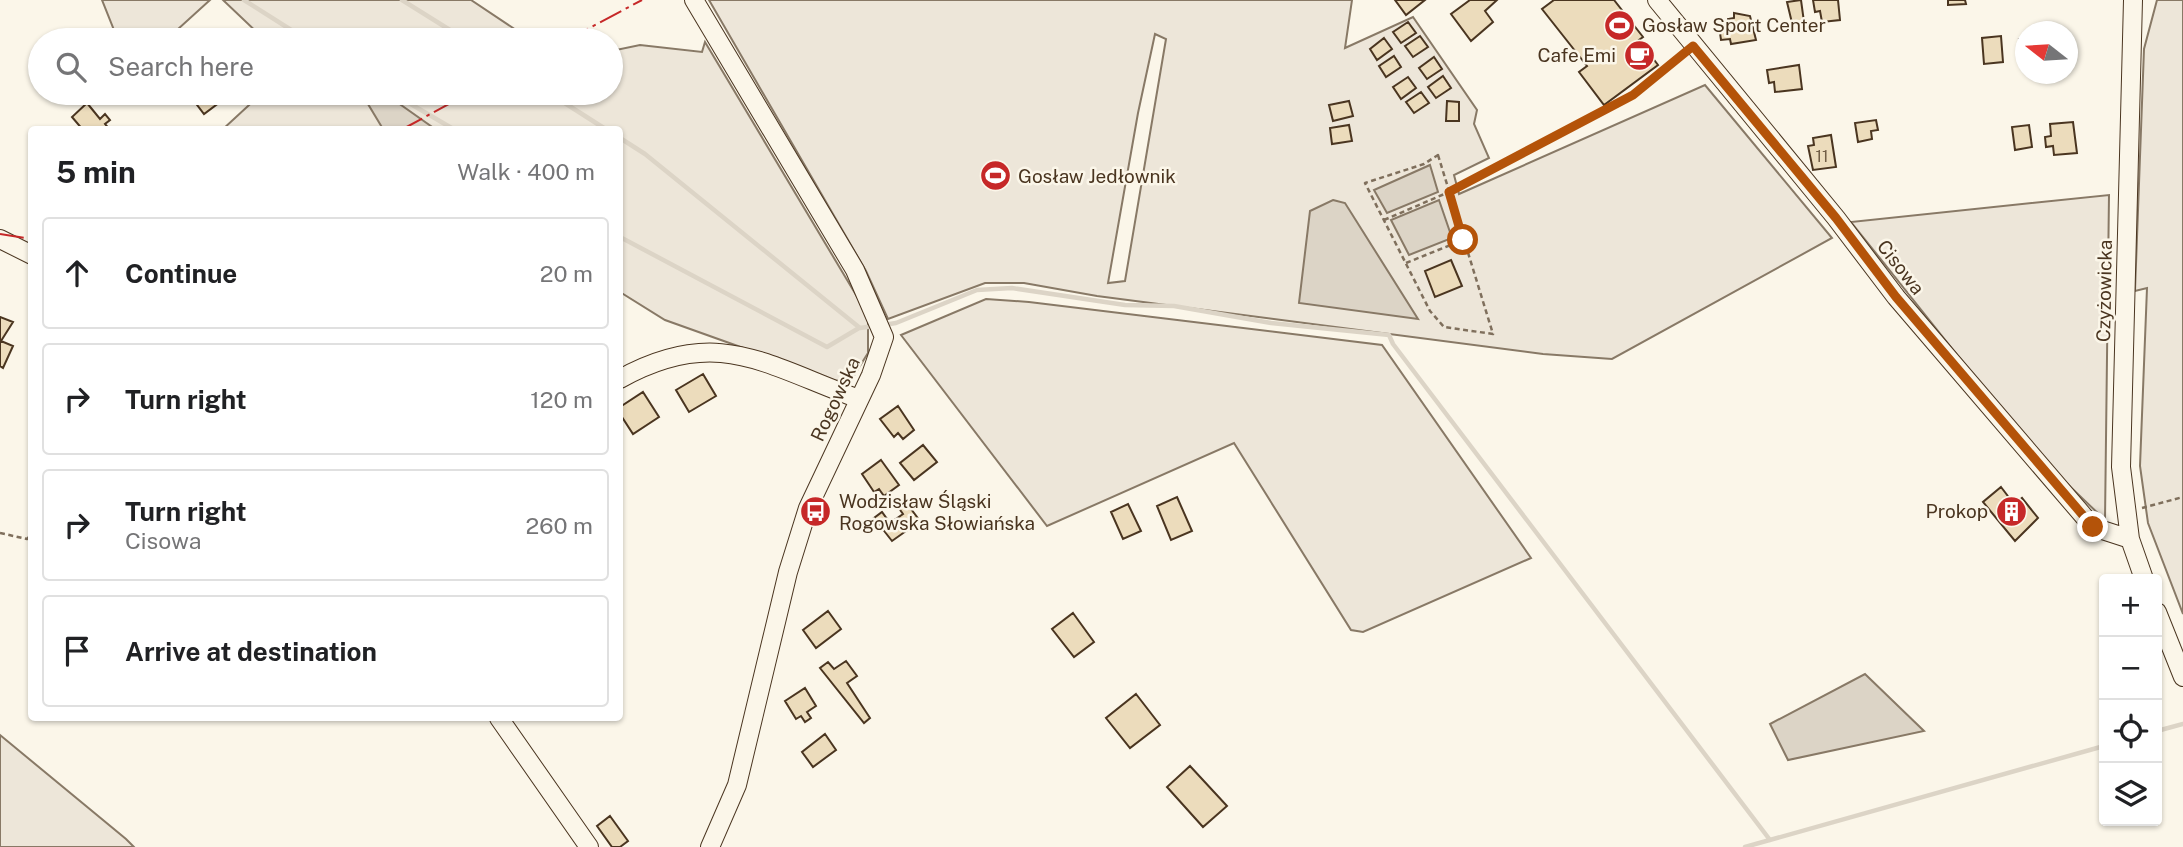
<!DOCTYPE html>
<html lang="en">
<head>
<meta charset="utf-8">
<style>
  body { margin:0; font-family:"Public Sans",sans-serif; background:#f2f2f2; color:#202124 }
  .controls { position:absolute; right:21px; bottom:21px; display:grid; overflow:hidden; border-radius:7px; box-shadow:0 2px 5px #0004 }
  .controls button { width:63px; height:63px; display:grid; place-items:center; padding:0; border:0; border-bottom:2px solid #e0e0e0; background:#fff; color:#202124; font:35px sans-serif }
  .compass { position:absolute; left:2015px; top:21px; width:63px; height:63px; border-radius:50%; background:#fff; box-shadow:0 2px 5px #0004; rotate:287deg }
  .stop { position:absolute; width:21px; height:21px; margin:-16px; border:5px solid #b45309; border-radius:50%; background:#fff }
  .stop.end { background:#b45309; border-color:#fff; box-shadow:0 2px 7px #0008 }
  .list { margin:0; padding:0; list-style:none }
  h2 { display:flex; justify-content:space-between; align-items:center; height:91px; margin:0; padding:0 28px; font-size:30px }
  h2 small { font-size:23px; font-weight:400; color:#757577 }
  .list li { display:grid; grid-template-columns:46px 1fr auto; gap:21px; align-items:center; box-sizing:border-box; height:112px; margin:0 14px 14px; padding:0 14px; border:2px solid #e0e0e0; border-radius:7px }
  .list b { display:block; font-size:26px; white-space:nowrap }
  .list p { margin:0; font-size:23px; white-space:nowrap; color:#757577 }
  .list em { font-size:23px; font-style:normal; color:#757577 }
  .icon { flex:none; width:38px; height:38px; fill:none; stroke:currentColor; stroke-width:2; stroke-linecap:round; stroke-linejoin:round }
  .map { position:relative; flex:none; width:2183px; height:847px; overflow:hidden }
  .search { position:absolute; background:#fff; box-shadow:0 2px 5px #0004; left:28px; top:28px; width:595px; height:77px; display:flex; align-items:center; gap:18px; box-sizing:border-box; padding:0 24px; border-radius:38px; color:#757577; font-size:26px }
  .panel { position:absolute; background:#fff; box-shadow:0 2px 5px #0004; left:28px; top:126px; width:595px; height:595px; border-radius:7px }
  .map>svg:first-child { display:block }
  .green { fill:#ede6d9; stroke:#887966; stroke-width:2; fill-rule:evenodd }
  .water { fill:#dcd4c6; stroke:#887966; stroke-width:2 }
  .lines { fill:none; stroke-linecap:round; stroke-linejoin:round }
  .stream { stroke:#dcd4c6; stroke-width:4.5 }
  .building { fill:#ecdcbc; stroke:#4a3520; stroke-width:2 }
  .minor-casing { stroke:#4a3520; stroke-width:20 }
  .path { stroke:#7f6f5c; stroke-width:2.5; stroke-dasharray:5 3.5; stroke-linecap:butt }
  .minor { stroke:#fbf6e9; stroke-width:18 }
  .power { stroke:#c62828; stroke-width:2; stroke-dasharray:24 5 3.5 5; stroke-linecap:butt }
  .route { stroke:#b45309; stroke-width:9 }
  .labels { text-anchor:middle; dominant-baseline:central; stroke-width:5; stroke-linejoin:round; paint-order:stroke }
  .number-label { font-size:16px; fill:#725f47 }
  .poi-label { font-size:19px; fill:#4a3520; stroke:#fbf6e9; text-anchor:start }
  .street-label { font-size:19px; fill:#4a3520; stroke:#fbf6e9 }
</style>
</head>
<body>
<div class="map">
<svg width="2183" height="847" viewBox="0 0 2183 847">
  <rect width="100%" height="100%" fill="#fbf6e9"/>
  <path class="green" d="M102 0H210L166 40H118Z
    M223 0H471L531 40H265Z
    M709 0H1352L1345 48 1413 17 1477 110 1474 124 1489 158 1454 175 1459 194 1705 85 1832 238 1612 359 1543 354 1097 296 1024 283H985L888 319 866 271ZM1155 34 1166 39 1125 281 1108 283 1138 113Z
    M2157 0H2183V614L2148 523 2140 466 2147 288 2135 291 2144 49Z
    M705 42 868 315V353L853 377 836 381 665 320 620 292V130H222L262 93H611V51L640 45 702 52Z
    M2109 195 2105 520 2037 455 1851 222Z
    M986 299 1029 302 1382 345 1531 558 1363 632 1351 630 1234 443 1047 526 901 335Z
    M0 735 126 839 134 847H0Z"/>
  <path class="water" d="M370 93H384L435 129H383L365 99Z
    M1430 165 1438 192 1387 213 1374 190Z
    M1333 200 1345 203 1418 319 1299 303 1310 211Z
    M1439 200 1452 238 1409 255 1391 220Z
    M1865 674 1924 731 1788 760 1770 724Z"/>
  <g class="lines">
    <path class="stream" d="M244 0 307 40
      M402 0 466 40
      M392 93 455 130
      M549 93 607 130
      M620 138 645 154 860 328 874 326
      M620 237 827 347 859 328
      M883 325 896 323 977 290 1012 288 1125 305 1174 306 1271 323 1389 335 1393 344 1770 840
      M2157 731 2183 724
      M1745 847 2104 746"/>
  </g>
  <path class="building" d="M1395 0H1425L1406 15Z
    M1470 0H1497L1485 11 1493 22 1471 41 1451 14Z
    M1554 0H1614L1643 37 1639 40 1658 65 1604 105 1579 72 1587 66 1542 9Z
    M1801 0 1804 22 1792 23 1787 2Z
    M1813 0H1838L1840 20 1822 22 1820 11 1815 12Z
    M1948 0H1965L1966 4 1948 5Z
    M1734 13 1750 16 1756 40 1731 44 1730 39 1721 40 1719 26 1728 24V19L1734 18Z
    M1408 22 1416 33 1401 43 1393 32Z
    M1420 36 1428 47 1413 57 1405 46Z
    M2001 36 2003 62 1984 64 1982 38Z
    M1384 38 1392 49 1377 60 1370 49Z
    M2025 38V67H2023L2019 39Z
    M1394 56 1401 67 1386 77 1379 66Z
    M1434 57 1442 69 1427 79 1419 68Z
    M1799 65 1802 89 1775 92 1774 82 1769 83 1767 70Z
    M1443 76 1451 88 1436 98 1428 87Z
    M1408 77 1416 88 1401 99 1393 87Z
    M1421 92 1429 103 1414 113 1406 102Z
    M188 93H219L224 99 204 114Z
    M1349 101 1353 116 1333 121 1329 105Z
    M1447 101 1459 102V121H1446Z
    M87 103 100 119 105 114 110 120 105 124 110 130H83L72 117Z
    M1876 120 1878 130 1871 131 1872 139 1858 142 1855 123Z
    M2073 122 2077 153 2054 155 2053 146 2046 147 2045 137 2051 136 2050 124Z
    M1349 125 1352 141 1332 144 1330 128Z
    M2029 125 2032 147 2015 150 2012 127Z
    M1831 135 1836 167 1813 170 1808 146 1814 145 1813 138Z
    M1451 260 1462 286 1435 297 1425 271Z
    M0 317 13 322 1 341 13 346 3 368 0 366Z
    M703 374 716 396 689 412 676 390Z
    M643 392 659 417 633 434 620 414V407Z
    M898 406 914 430 903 439 898 433 894 437 880 419Z
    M923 445 937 462 914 480 900 463Z
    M881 460 899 485 884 496 879 489 874 492 862 474Z
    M2001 487 2014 504 2022 498 2038 518 2015 541 1983 502Z
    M1177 497 1192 531 1171 540 1157 506Z
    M905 501 920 521 892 541 874 518 882 512 890 523 903 514 898 507Z
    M1128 504 1141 531 1123 539 1111 512Z
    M828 611 841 629 816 648 803 630Z
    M1073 613 1094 642 1074 657 1052 629Z
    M846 661 857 676 847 683 870 718 864 723 820 668 828 662 834 669Z
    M805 688 816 706 807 712 811 718 805 722 801 716 796 719 785 701Z
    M1136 694 1160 725 1130 748 1106 718Z
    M825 734 836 750 813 767 802 752Z
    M1190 766 1227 806 1203 827 1167 787Z
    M610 816 628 841 620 847H612L597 826Z"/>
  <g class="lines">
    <defs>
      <path id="minor" d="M694 0 855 270 884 337 871 375 808 508 788 572 737 785 710 847
        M1657 0 1836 218 1896 297 2093 527 2130 539
        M2133 0 2121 467 2130 539 2144 579
        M0 239 32 255
        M620 379C717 325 765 365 859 399
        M2157 612 2183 677
        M499 718 589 847"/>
    </defs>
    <use href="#minor" class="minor-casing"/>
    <path class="path" d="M1438 155 1493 334 1444 327 1430 311 1365 183 1424 164Z
      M1384 220 1449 192 1591 118 1633 95 1680 56
      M1406 263 1463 240
      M2142 508 2183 497
      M0 533 27 539 32 534"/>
    <use href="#minor" class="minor"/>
    <path class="power" d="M567 40 642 0
      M401 130 469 93
      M0 234 32 239"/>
  </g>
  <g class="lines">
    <path class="route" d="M1463 240 1449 192 1633 95 1693 46 1836 218 1896 297 2093 527"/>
  </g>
  <defs>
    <symbol id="stadium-disc" viewBox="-11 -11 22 22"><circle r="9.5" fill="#c62828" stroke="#fbf6e9"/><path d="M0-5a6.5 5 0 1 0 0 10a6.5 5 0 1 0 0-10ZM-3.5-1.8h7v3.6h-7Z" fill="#fff"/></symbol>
    <symbol id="cafe-disc" viewBox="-11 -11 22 22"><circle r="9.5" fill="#c62828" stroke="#fbf6e9"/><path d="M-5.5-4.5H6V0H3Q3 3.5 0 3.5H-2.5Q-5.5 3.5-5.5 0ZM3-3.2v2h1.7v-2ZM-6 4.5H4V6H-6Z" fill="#fff"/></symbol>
    <symbol id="building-disc" viewBox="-11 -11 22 22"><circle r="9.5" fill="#c62828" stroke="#fbf6e9"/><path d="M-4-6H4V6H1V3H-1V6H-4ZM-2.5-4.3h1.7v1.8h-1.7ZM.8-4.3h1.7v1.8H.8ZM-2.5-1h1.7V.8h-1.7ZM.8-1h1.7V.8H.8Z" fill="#fff"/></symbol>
    <symbol id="bus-disc" viewBox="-11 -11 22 22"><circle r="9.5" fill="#c62828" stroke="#fbf6e9"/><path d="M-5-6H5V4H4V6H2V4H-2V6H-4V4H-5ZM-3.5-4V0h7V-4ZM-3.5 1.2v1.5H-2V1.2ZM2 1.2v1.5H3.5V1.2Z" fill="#fff"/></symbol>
  </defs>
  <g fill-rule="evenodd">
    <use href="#stadium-disc" x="1602" y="8" width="35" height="35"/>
    <use href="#cafe-disc" x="1622" y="38" width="35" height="35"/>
    <use href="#stadium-disc" x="978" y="158" width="35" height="35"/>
    <use href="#building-disc" x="1994" y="494" width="35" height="35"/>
    <use href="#bus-disc" x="798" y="494" width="35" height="35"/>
  </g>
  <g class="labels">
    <g class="number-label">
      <text x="1822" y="156">11</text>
    </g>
    <g class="poi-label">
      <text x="1642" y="25">Gosław Sport Center</text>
      <text x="1616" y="55" text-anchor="end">Cafe Emi</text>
      <text x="1018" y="176">Gosław Jedłownik</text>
      <text x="839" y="501">Wodzisław Śląski<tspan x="839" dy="22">Rogowska Słowiańska</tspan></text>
      <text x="1988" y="511" text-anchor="end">Prokop</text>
    </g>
    <g class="street-label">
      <text transform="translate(1901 267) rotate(52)">Cisowa</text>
      <text transform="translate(2104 291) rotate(-89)">Czyżowicka</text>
      <text transform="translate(835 399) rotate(-65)">Rogowska</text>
    </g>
  </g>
</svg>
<div class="controls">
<button>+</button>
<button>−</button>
<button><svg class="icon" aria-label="locate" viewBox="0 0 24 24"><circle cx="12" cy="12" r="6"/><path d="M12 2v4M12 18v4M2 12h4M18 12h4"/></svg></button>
<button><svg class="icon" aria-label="layers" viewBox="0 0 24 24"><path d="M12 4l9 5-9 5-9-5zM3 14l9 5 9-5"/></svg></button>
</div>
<svg class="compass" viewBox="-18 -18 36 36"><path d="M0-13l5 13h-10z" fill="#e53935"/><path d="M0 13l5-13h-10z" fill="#757577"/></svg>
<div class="stop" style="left:1463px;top:240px"></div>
<div class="stop end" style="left:2093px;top:527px"></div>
<div class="search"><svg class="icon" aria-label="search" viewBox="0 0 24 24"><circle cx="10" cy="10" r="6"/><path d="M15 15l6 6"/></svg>Search here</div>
<section class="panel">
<h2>5 min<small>Walk · 400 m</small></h2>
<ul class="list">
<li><svg class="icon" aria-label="ahead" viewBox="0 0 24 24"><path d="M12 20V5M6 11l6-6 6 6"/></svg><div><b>Continue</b></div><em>20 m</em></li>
<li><svg class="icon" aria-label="right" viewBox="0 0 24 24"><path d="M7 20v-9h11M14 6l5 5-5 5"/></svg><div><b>Turn right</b></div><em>120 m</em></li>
<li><svg class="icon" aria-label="right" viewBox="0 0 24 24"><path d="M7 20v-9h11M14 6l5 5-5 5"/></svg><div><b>Turn right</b><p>Cisowa</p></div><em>260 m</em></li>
<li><svg class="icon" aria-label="arrive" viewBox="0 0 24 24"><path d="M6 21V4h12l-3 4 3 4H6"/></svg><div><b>Arrive at destination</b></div></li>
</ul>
</section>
</div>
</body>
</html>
